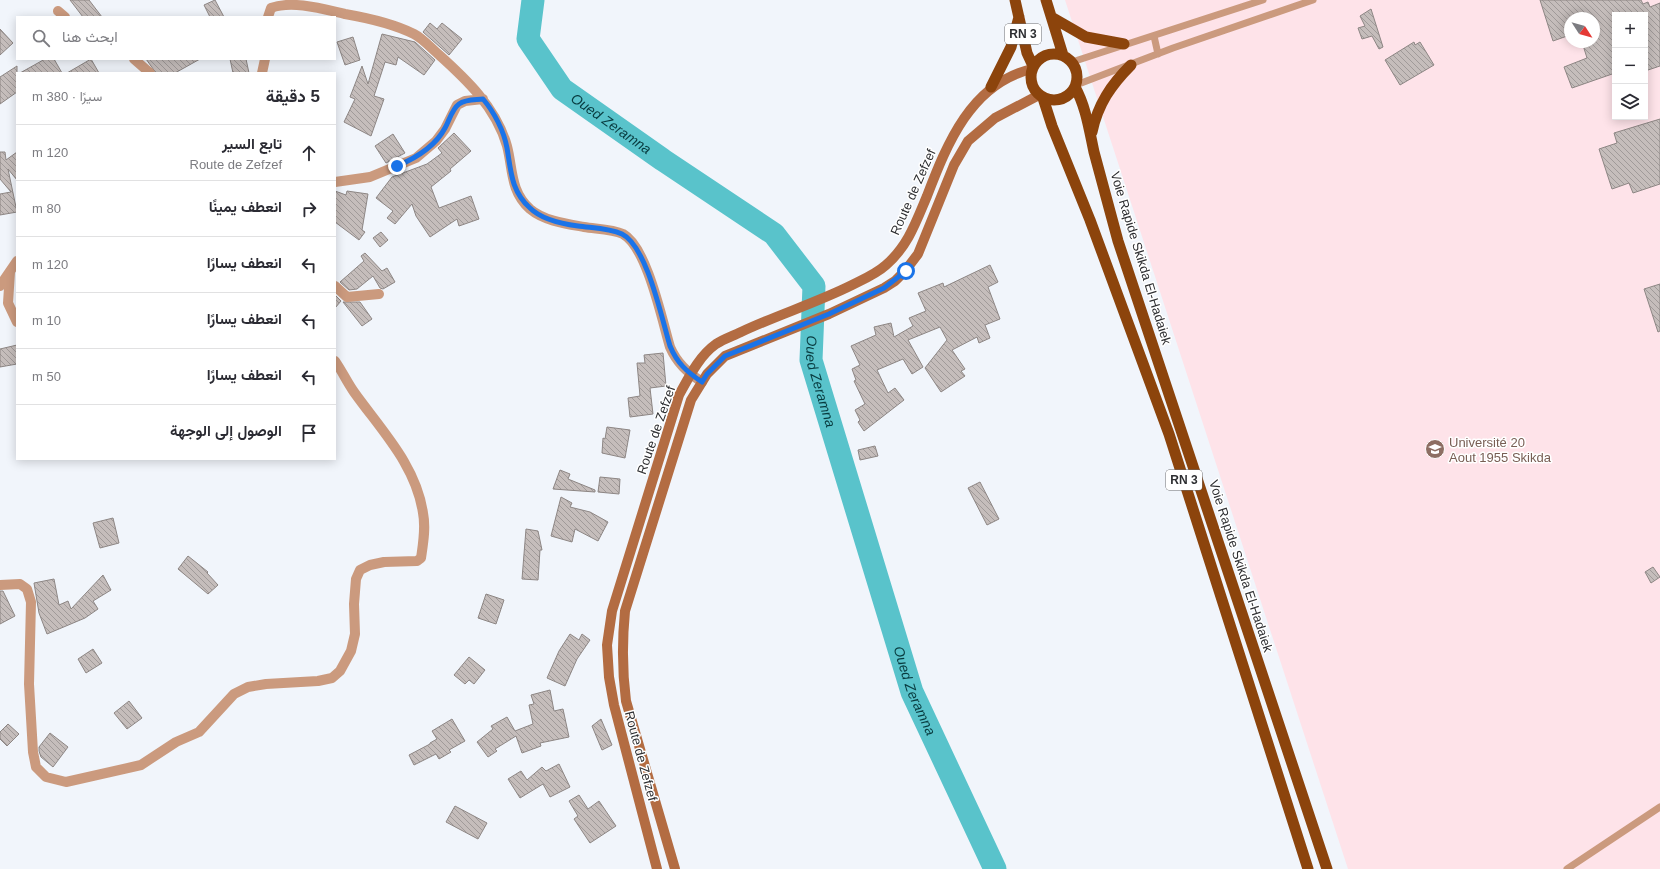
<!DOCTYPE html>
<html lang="ar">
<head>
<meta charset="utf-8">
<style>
  body { margin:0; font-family:Arial,Vazirmatn,sans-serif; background:#f2f2f3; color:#2b2b33; direction:rtl }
  .controls { position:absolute; right:12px; top:12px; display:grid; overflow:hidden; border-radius:0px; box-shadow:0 2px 10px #0003 }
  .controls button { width:36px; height:36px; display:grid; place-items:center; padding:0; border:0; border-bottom:1px solid #e1e1e2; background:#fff; color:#2b2b33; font:20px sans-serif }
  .compass { position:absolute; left:1564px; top:12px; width:36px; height:36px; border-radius:50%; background:#fff; box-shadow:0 2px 10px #0003; rotate:126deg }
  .stop { position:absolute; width:12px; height:12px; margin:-9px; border:3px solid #1a73e8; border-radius:50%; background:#fff }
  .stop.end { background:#1a73e8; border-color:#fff; box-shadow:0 1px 4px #0008 }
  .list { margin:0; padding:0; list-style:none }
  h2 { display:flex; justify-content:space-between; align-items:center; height:52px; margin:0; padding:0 16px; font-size:17px }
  h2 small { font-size:13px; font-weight:400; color:#7c7c81 }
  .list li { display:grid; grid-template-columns:26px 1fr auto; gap:12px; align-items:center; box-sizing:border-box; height:56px; padding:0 16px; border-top:1px solid #e1e1e2 }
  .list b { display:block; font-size:15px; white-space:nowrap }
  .list p { margin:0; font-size:13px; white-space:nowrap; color:#7c7c81 }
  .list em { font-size:13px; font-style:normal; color:#7c7c81 }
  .icon { flex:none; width:22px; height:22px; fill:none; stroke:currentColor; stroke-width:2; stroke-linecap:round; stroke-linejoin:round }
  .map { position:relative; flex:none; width:1660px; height:869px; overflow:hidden; direction:ltr }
  .search { position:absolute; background:#fff; box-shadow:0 2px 10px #0003; left:16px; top:16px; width:320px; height:44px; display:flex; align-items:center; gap:10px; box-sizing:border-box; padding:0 14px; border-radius:0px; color:#7c7c81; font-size:15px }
  .panel { position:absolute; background:#fff; box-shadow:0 2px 10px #0003; left:16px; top:72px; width:320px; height:388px; border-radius:0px; direction:rtl }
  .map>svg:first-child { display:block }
  .education { fill:#fee3e9; fill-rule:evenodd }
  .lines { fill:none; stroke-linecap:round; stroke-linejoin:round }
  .river { stroke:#59c3cb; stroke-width:23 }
  .building { fill:url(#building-back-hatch); stroke:#8d8684 }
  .service { stroke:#cb9a7e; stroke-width:7 }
  .minor { stroke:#cb9a7e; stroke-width:10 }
  .secondary { stroke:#b36c42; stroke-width:10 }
  .trunk { stroke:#8c440c; stroke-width:11 }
  .route { stroke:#1a73e8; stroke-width:5 }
  .labels { text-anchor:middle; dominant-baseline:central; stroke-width:3; stroke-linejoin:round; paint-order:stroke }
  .shield { fill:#fff; stroke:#6c6d6f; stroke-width:1 }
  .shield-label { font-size:12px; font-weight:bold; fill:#2d2e31 }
  .street-label { font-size:13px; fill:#2d2e31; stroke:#fff }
  .education-label { font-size:13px; fill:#785e54; stroke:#fff; text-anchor:start }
  .water-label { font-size:14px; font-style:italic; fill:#083b3f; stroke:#fff }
</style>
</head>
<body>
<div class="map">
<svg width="1660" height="869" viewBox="0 0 1660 869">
  <defs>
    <pattern id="building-back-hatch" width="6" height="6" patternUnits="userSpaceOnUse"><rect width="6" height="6" fill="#c5bdbb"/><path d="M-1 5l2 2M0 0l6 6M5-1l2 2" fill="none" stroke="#a09a99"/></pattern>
  </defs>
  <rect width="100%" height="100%" fill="#f1f5fb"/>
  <path class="education" d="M1065 0H1660V869H1348ZM1615 15H1645V117H1615ZM1570 18H1594V42H1570Z"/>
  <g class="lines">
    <path class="river" id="s1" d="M533 0 528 39 562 89 663 160 774 234 814 286 811 360 912 692 995 869"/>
  </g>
  <path class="building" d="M70 0H89L102 17H83Z
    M215 0 224 17H210L204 5Z
    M1540 0H1641L1643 4 1648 2 1650 7 1660 3V66L1645 71V15H1615V73L1572 88 1564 67 1587 58 1582 42H1594V18H1570V35L1553 41Z
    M1371 9 1383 47 1379 49 1372 36 1362 39 1358 28 1365 26 1360 16Z
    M430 23 437 29 442 23 462 39 449 55 423 32Z
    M0 29 13 43 0 55Z
    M382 34 415 42 435 60 424 75 398 57 396 65 385 62 374 96 384 99 371 136 344 122 355 99 350 97 362 66 368 84Z
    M353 37 360 60 345 65 337 42Z
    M1414 42 1415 45 1420 42 1434 65 1400 85 1385 60Z
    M45 59H54L62 73H20Z
    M91 59 99 73H67Z
    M146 59H200L175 73H156Z
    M230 59H246L249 73H233Z
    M17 66V92L0 104V77Z
    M1660 119V184L1633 193 1629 183 1612 189 1599 149 1617 143 1614 133Z
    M454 133 471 151 450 169 451 171 431 187 439 208 471 196 479 219 459 226 457 219 430 237 416 216 412 204 395 224 387 218 393 211 376 198 392 177 427 164 442 153 438 148Z
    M393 134 405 153 386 163 375 146Z
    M0 152H5L6 160 17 152V180L8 169 17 212 0 215V194L11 192 0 179Z
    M335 191 346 195 347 191 368 194 362 230 365 232 359 240 335 222Z
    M381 232 388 240 380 247 373 238Z
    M365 253 382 271 387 268 395 282 383 289 380 288 373 276 357 289 349 290 340 282 364 261 361 256Z
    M990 265 998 282 988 287 1000 319 985 325 990 338 979 343 977 337 952 350 965 369 961 371 965 376 941 392 925 368 947 340 940 327 908 340 923 367 912 374 903 359 877 370 888 393 895 388 904 400 864 431 858 422 860 420 855 410 865 404 854 381 856 380 852 369 860 365 851 346 876 335 874 327 891 323 894 337 913 326 909 318 926 311 918 293 943 283 944 287Z
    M1660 284V331L1658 332 1644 289Z
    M335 295 341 301 335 308Z
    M343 302H360L372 319 362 326Z
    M17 345V364L0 367V349Z
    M663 353 666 386 650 388 653 414 630 417 628 398 640 396 637 363H645L644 355Z
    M607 427 630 430 625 458 602 453 603 438 605 439Z
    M875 446 878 456 860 460 858 450Z
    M560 470 570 474 568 479 595 490V492L553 489Z
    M600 477 620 479 619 494 598 492Z
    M980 482 999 519 987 525 968 488Z
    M561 497 572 503 570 507 590 512 608 522 598 541 575 529 572 542 551 536Z
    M113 518 119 543 100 548 93 523Z
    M526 529 538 531 542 550H540L538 580 522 579Z
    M188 556 208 572 207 573 218 585 208 594 178 569Z
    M1653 567 1660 577 1651 583 1645 572Z
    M103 575 111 590 93 601 98 609 85 618 47 634 39 613 34 583 54 579 59 605 68 601 71 609Z
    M0 591H3L15 616 0 624Z
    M486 594 504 600 496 624 478 618Z
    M570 634 579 640 582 634 590 640 577 659 565 686 547 678 559 651Z
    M93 649 102 663 86 673 78 659Z
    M469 657 485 670 474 684 469 680 465 684 454 675Z
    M550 690 554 711 563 709 569 737 540 743 541 746 522 753 516 736 495 749 497 751 488 757 477 742 493 729 491 726 507 717 515 731 533 724 529 705 534 704 531 695Z
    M129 701 142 718 127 729 114 713Z
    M452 719 465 741 449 750 451 752 439 759 436 754 414 765 409 755 430 744V743L437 739 432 731Z
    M601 719 612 745 602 750 592 726Z
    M8 724 19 734 7 746 0 739V732Z
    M50 733 68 747 53 767 41 757 39 751V747Z
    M559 764 570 787 550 797 543 784 520 798 508 779 521 771 527 780 542 767 546 771Z
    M579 795 588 809 599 801 616 826 590 843 574 819 578 816 569 801Z
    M455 806 487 823 478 839 446 822Z"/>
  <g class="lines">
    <path class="service" d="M1154 36 1158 54
      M1072 62 1263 0
      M1076 85 1173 48 1313 0
      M1567 869 1660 807"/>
    <path class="minor" d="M58 11 65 17
      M268 17 271 8C292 0 323 9 345 14 368 18 392 23 414 34 422 38 430 47 437 53 466 79 496 107 507 146 513 169 510 191 530 209 544 221 567 224 584 227 596 229 612 229 623 234 647 247 662 320 670 347 677 363 687 372 702 382
      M134 59 150 73
      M262 73 265 59
      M335 182 370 177 416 158 436 141 445 129 457 105 465 101 483 99
      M10 272 8 303 17 322
      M0 286 17 261
      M335 286 347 297 379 294
      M0 585 20 584 27 589 31 602 29 684 33 752 36 767 46 777 66 782 141 765 176 742 199 732 234 694 248 687 266 684 318 681 332 678 340 671 351 651 355 634 354 604 356 579 360 570 370 565 384 562 417 561 421 558C423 544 426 528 423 513 416 465 381 430 354 392 347 382 342 371 335 361"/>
    <path class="secondary" d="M657 869 614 705 609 677 607 645 612 611 679 395C689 377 699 356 716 344 724 339 733 336 741 332 777 315 816 303 852 285 864 279 876 274 886 265 908 246 916 222 927 196 947 144 971 83 1032 69
      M675 869 626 701C622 670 622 642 625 611L691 400 707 374 725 356 829 314 884 288 895 281 905 271 918 254 954 165 968 141 995 118 1039 95"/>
    <path class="trunk" d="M1015 0 1027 53 1033 66
      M1046 0 1063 55
      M1053 18 1086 37 1124 44
      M1031 77a23 23 0 1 1 46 0a23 23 0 1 1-46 0Z
      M991 87 1011 47 1019 17
      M1075 87C1086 107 1089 129 1094 152 1102 182 1110 211 1118 241L1327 869
      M1043 98 1052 126 1090 220 1169 434 1308 869
      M1092 132C1098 104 1111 85 1131 65"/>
  </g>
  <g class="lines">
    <path class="route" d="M397 166C416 158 435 147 445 128 449 121 452 109 459 104 466 99 475 100 483 99 494 112 504 131 507 148 511 171 511 191 530 208 541 219 563 224 578 226 592 228 609 228 622 234 647 246 662 320 670 346 677 363 687 372 702 382L707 374 725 356 829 314 884 288 906 271"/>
  </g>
  <defs>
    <symbol id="university-disc" viewBox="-11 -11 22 22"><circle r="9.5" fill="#8d6e63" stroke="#fff"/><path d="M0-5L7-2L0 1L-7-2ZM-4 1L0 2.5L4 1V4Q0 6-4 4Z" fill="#fff"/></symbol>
  </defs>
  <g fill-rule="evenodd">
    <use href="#university-disc" x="1424" y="438" width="22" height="22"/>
  </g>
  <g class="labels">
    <g class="shield">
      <rect x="1005" y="24" width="36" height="20" rx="3"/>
      <rect x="1166" y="470" width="36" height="20" rx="3"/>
    </g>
    <g class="shield-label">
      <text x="1023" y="34">RN 3</text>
      <text x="1184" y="480">RN 3</text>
    </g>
    <g class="street-label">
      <text transform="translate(913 192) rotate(-66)">Route de Zefzef</text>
      <text transform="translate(1141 258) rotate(73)">Voie Rapide Skikda El-Hadaiek</text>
      <text transform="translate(656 430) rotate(-71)">Route de Zefzef</text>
      <text transform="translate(1241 566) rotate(72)">Voie Rapide Skikda El-Hadaiek</text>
      <text transform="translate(641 756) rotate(75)">Route de Zefzef</text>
    </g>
    <g class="education-label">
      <text x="1449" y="442">Université 20<tspan x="1449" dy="15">Aout 1955 Skikda</tspan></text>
    </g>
    <g class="water-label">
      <text stroke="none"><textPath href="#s1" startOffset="160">Oued Zeramna</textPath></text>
      <text stroke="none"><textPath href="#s1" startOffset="519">Oued Zeramna</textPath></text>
      <text stroke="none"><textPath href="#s1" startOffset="843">Oued Zeramna</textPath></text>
    </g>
  </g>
</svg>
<div class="controls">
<button>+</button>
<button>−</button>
<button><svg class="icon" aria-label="layers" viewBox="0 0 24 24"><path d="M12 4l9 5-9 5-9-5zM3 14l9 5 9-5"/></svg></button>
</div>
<svg class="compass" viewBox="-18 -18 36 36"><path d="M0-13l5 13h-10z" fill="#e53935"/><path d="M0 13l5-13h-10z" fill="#7c7c81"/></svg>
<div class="stop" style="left:906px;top:271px"></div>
<div class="stop end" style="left:397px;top:166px"></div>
<div class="search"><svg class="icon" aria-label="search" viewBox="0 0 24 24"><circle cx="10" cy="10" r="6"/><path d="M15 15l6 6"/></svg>ابحث هنا</div>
<section class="panel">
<h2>5 دقيقة<small>سيرًا · 380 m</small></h2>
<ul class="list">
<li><svg class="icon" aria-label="ahead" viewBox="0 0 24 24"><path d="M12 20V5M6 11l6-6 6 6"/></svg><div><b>تابع السير</b><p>Route de Zefzef</p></div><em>120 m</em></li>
<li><svg class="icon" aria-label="right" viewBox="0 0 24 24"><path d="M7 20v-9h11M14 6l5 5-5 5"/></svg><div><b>انعطف يمينًا</b></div><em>80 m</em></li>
<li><svg class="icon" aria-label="left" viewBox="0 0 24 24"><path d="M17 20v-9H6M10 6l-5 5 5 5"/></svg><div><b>انعطف يسارًا</b></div><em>120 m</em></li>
<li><svg class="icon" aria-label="left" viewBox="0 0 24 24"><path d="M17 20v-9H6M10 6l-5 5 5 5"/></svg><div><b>انعطف يسارًا</b></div><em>10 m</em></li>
<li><svg class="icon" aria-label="left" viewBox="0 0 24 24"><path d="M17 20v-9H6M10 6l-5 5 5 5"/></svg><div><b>انعطف يسارًا</b></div><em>50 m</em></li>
<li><svg class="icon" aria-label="arrive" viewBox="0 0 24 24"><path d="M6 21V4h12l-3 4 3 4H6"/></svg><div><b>الوصول إلى الوجهة</b></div></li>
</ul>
</section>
</div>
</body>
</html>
